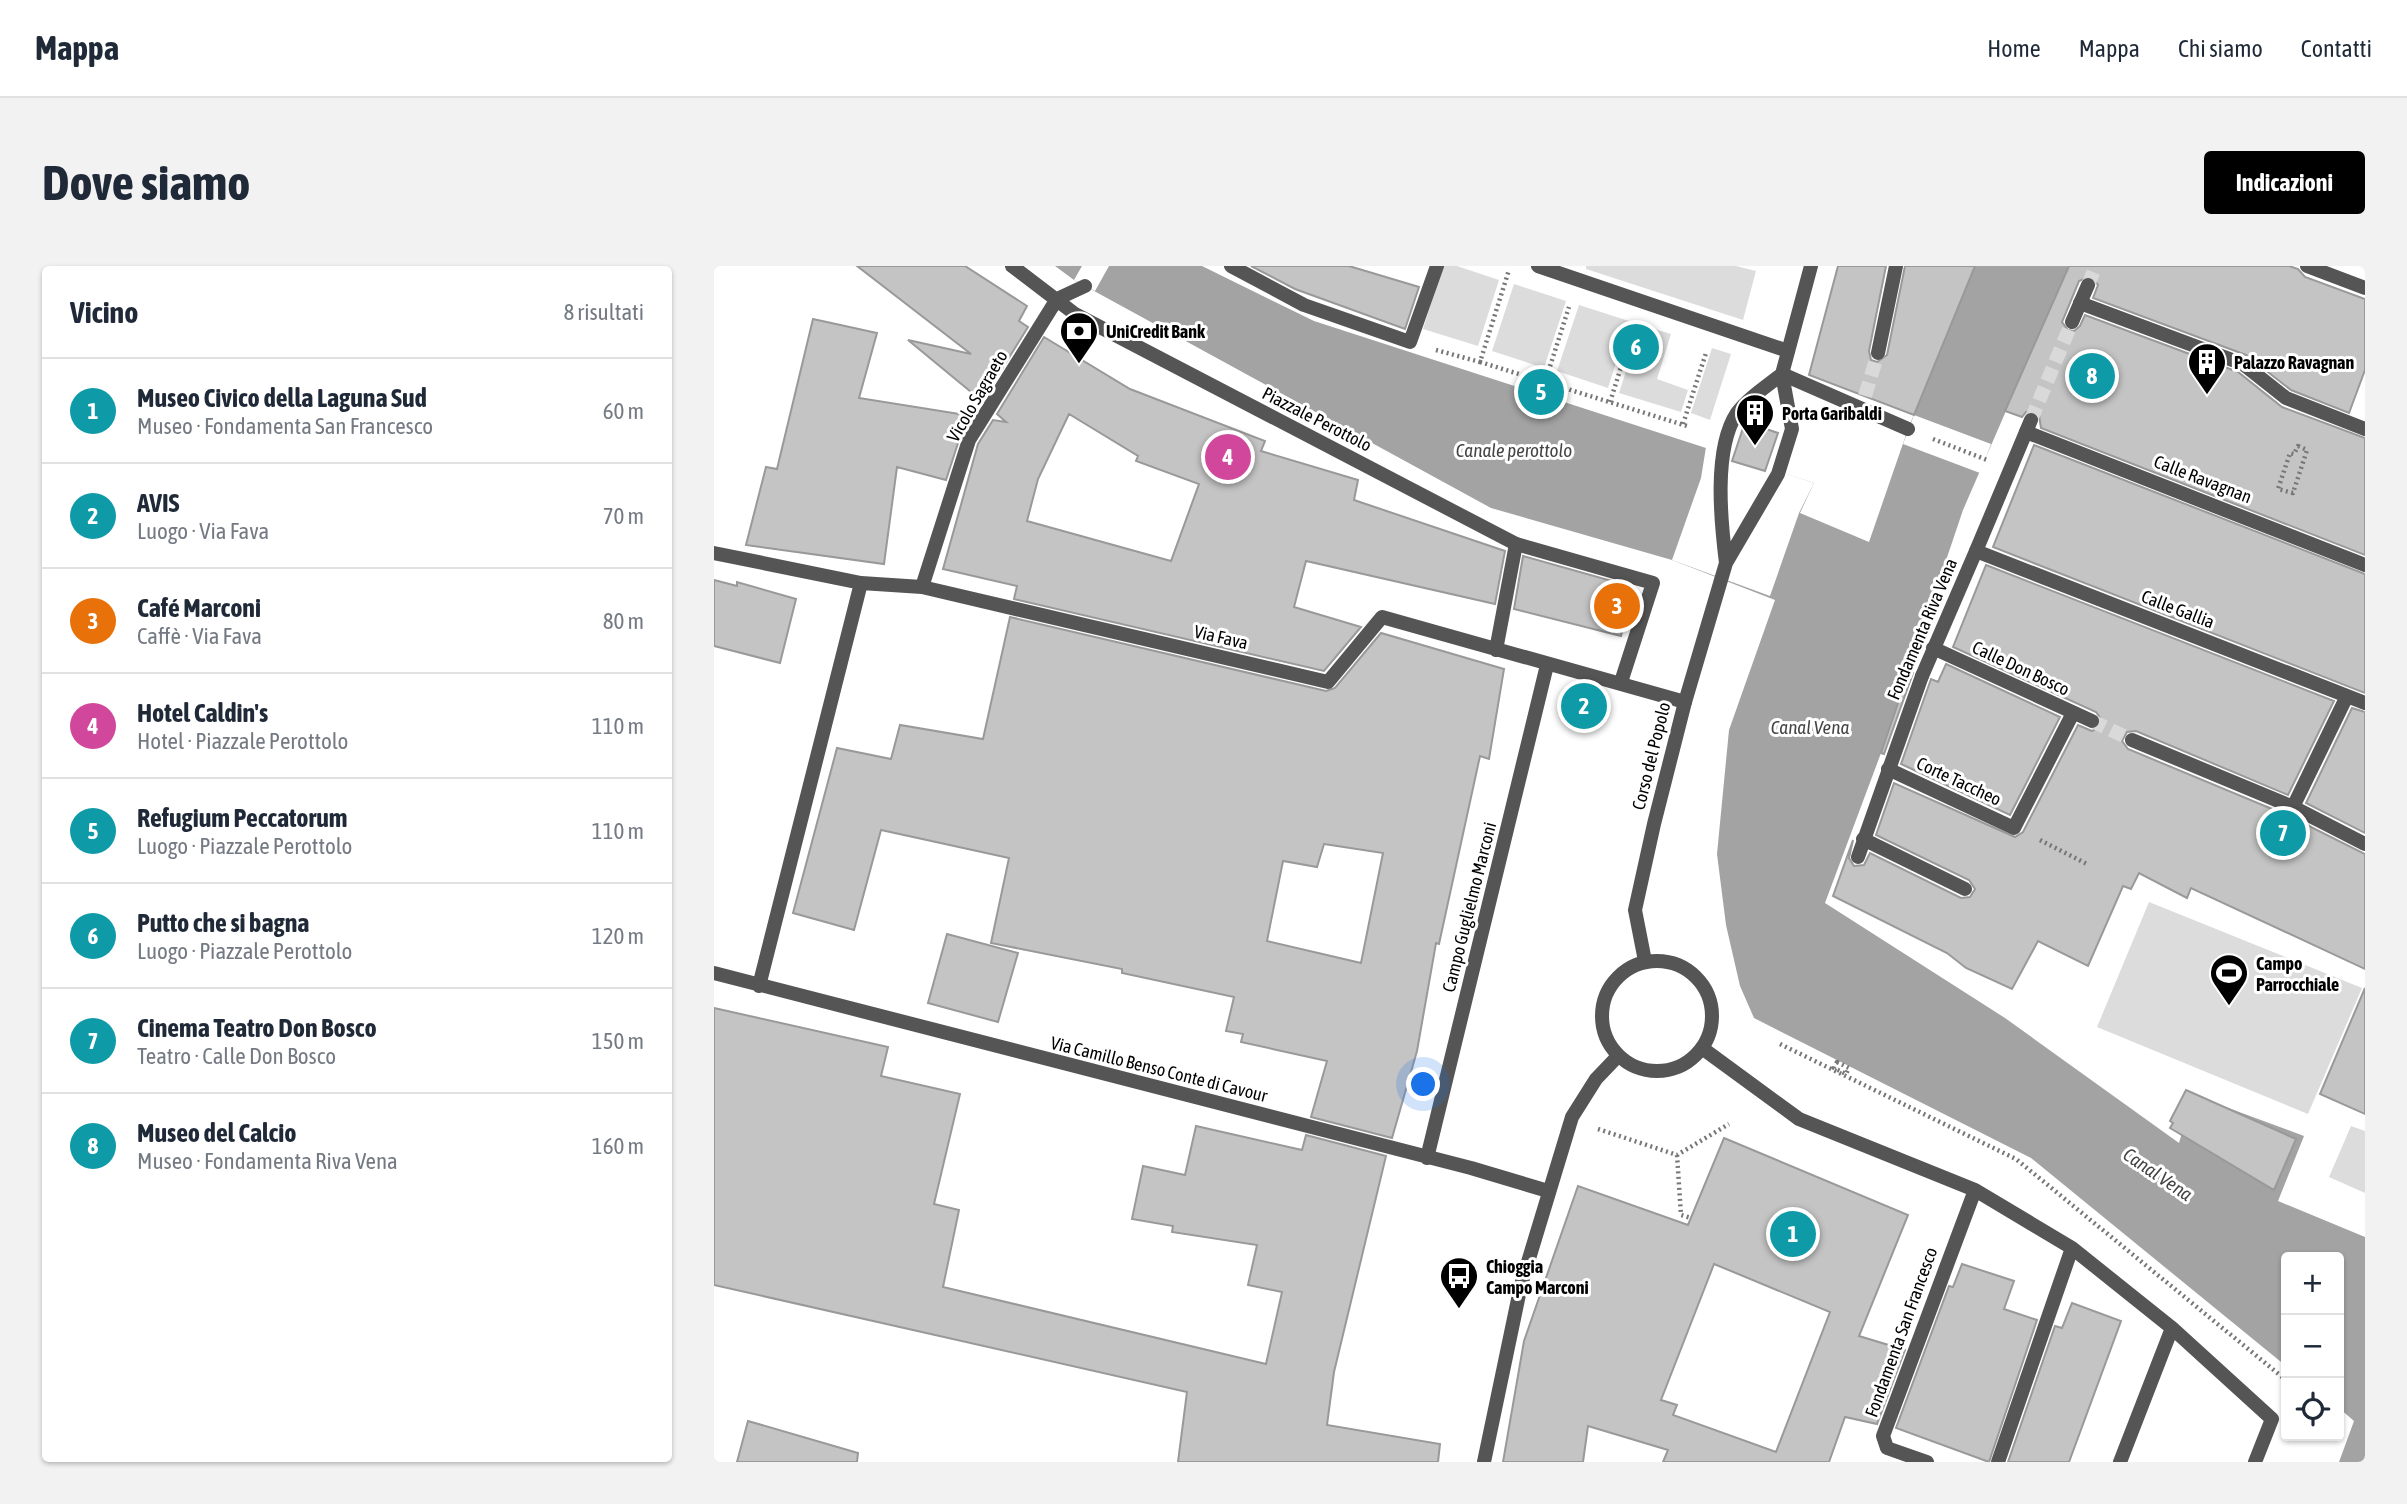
<!DOCTYPE html>
<html lang="it">
<head>
<meta charset="utf-8">
<style>
  body { margin:0; font-family:"Asap Condensed",sans-serif; background:#f2f2f3; color:#1f2937 }
  .controls { position:absolute; right:21px; bottom:21px; display:grid; overflow:hidden; border-radius:7px; box-shadow:0 2px 5px #0004 }
  .controls button { width:63px; height:63px; display:grid; place-items:center; padding:0; border:0; border-bottom:2px solid #e0e1e3; background:#fff; color:#1f2937; font:35px sans-serif }
  .you { position:absolute; left:710px; top:819px; width:24px; height:24px; margin:-18px; border:5px solid #fff; border-radius:50%; background:#1a73e8; box-shadow:0 0 0 10px #1a73e833 }
  .badge { display:grid; place-items:center; width:46px; height:46px; border-radius:50%; background:#000; color:#fff; font-size:23px; font-weight:700 }
  .pin { position:absolute; translate:-50% -50%; border:4px solid #fff; box-shadow:0 2px 7px #0006 }
  .list { margin:0; padding:0; list-style:none }
  h2 { display:flex; justify-content:space-between; align-items:center; height:91px; margin:0; padding:0 28px; font-size:30px }
  h2 small { font-size:23px; font-weight:400; color:#747a83 }
  .list li { display:grid; grid-template-columns:46px 1fr auto; gap:21px; align-items:center; box-sizing:border-box; height:105px; padding:0 28px; border-top:2px solid #e0e1e3 }
  .list b { display:block; font-size:26px; white-space:nowrap }
  .list p { margin:0; font-size:23px; white-space:nowrap; color:#747a83 }
  .list em { font-size:23px; font-style:normal; color:#747a83 }
  .icon { flex:none; width:38px; height:38px; fill:none; stroke:currentColor; stroke-width:2; stroke-linecap:round; stroke-linejoin:round }
  .map { position:relative; flex:none; width:1651px; height:1196px; overflow:hidden; border-radius:7px }
  header { display:flex; align-items:center; gap:42px; box-sizing:border-box; height:98px; padding:0 35px; background:#fff; border-bottom:2px solid #e0e1e3 }
  header strong { font-size:33px }
  nav { display:flex; gap:38px; margin-inline-start:auto; font-size:24px }
  .intro { display:flex; align-items:center; justify-content:space-between; box-sizing:border-box; height:168px; padding:0 42px }
  h1 { margin:0; font-size:49px }
  .button { padding:18px 32px; border-radius:7px; background:#000; color:#fff; font-size:24px; font-weight:700 }
  main { display:flex; gap:42px; padding:0 42px }
  aside { flex:1; background:#fff; border-radius:7px; box-shadow:0 2px 5px #0004 }
  .map>svg:first-child { display:block }
  .green { fill:#dcdcdc }
  .water { fill:#a3a3a3 }
  .pier { fill:#fff }
  .building { fill:#c4c4c4; stroke:#999; stroke-width:2; fill-rule:evenodd }
  .lines { fill:none; stroke-linecap:round; stroke-linejoin:round }
  .pedestrian-tunnel { stroke:#d9d9d9; stroke-width:14; stroke-dasharray:14 7; stroke-linecap:butt }
  .minor-tunnel { stroke:#d9d9d9; stroke-width:14; stroke-dasharray:14 7; stroke-linecap:butt }
  .path { stroke:#777; stroke-width:4.5; stroke-dasharray:2 3.5; stroke-linecap:butt }
  .pedestrian { stroke:#555; stroke-width:14 }
  .minor { stroke:#555; stroke-width:14 }
  .tertiary { stroke:#555; stroke-width:14 }
  .labels { text-anchor:middle; dominant-baseline:central; stroke-width:6; stroke-linejoin:round; paint-order:stroke }
  .poi-label { font-size:18px; font-weight:bold; fill:#000; stroke:#fff; text-anchor:start }
  .street-label { font-size:18px; fill:#000; stroke:#fff }
  .water-label { font-size:19px; font-style:italic; fill:#444; stroke:#fff }
</style>
</head>
<body>
<header>
<strong>Mappa</strong>
<nav><a>Home</a><a>Mappa</a><a>Chi siamo</a><a>Contatti</a></nav>
</header>
<div class="intro"><h1>Dove siamo</h1><a class="button">Indicazioni</a></div>
<main>
<aside>
<h2>Vicino<small>8 risultati</small></h2>
<ul class="list">
<li><span class="badge" style="background:#0f9aa8">1</span><div><b>Museo Civico della Laguna Sud</b><p>Museo · Fondamenta San Francesco</p></div><em>60 m</em></li>
<li><span class="badge" style="background:#0f9aa8">2</span><div><b>AVIS</b><p>Luogo · Via Fava</p></div><em>70 m</em></li>
<li><span class="badge" style="background:#e8710a">3</span><div><b>Café Marconi</b><p>Caffè · Via Fava</p></div><em>80 m</em></li>
<li><span class="badge" style="background:#d1479c">4</span><div><b>Hotel Caldin's</b><p>Hotel · Piazzale Perottolo</p></div><em>110 m</em></li>
<li><span class="badge" style="background:#0f9aa8">5</span><div><b>Refugium Peccatorum</b><p>Luogo · Piazzale Perottolo</p></div><em>110 m</em></li>
<li><span class="badge" style="background:#0f9aa8">6</span><div><b>Putto che si bagna</b><p>Luogo · Piazzale Perottolo</p></div><em>120 m</em></li>
<li><span class="badge" style="background:#0f9aa8">7</span><div><b>Cinema Teatro Don Bosco</b><p>Teatro · Calle Don Bosco</p></div><em>150 m</em></li>
<li><span class="badge" style="background:#0f9aa8">8</span><div><b>Museo del Calcio</b><p>Museo · Fondamenta Riva Vena</p></div><em>160 m</em></li>
</ul>
</aside>
<div class="map">
<svg width="1651" height="1196" viewBox="0 0 1651 1196">
  <rect width="100%" height="100%" fill="#fff"/>
  <path class="green" d="M729 0H743L785 14 764 80 709 63Z
    M872 0H1022L1042 5 1029 54 872 3Z
    M800 18 852 35 830 102 778 85Z
    M865 39 915 55 894 122 843 105Z
    M927 59 957 68 943 113 974 124 967 146 905 127Z
    M998 82 1017 88 996 154 977 147Z
    M1435 636 1648 722 1594 848 1383 761Z
    M1637 860 1651 865V927L1615 911Z"/>
  <path class="water" d="M341 0H488L600 55 1100 217 1086 247 1155 276 1194 163 1261 0H1355L1249 244 1167 487 1111 637 1291 752 1465 877 1479 829 1590 870 1564 935 1651 971V1196H1625L1640 1155 1625 1142V991H1572V1100L1317 892 1040 752 1026 720 1012 659 1003 588 1015 464 1061 334 958 294 777 242 360 14Z"/>
  <path class="pier" d="M368 0H395L381 25 360 14Z
    M1200 149 1277 178 1266 207 1189 178Z
    M992 181 1100 217 1085 247 1056 330 958 294 987 212Z"/>
  <path class="building" d="M143 0H251L313 40 305 55 314 61 268 135 194 74 257 88Z
    M537 0H635L705 21 691 63 581 23Z
    M1124 0H1172L1155 85 1157 94 1163 96 1173 89 1191 0H1261L1200 149 1095 109Z
    M1355 0H1575L1584 3 1591 11 1651 33V104L1635 147 1577 124 1532 89 1379 32 1384 19 1377 10 1365 15 1348 56 1354 64 1360 65 1366 60 1371 49 1524 106 1568 141 1651 172V289L1327 162 1325 149 1320 145 1312 146 1308 151 1291 145Z
    M99 53 163 67 145 132 258 150 246 171 232 214 183 201 170 298 32 279 52 201 63 203Z
    M330 71 416 123 551 175 547 185 644 214 640 234 791 285 781 338 592 295 580 341 647 361 610 405 300 333 303 320 229 303 264 178 279 154 292 156 283 148ZM355 148 424 190 422 195 485 218 457 295 313 255 324 213Z
    M1031 156 1064 167 1051 205 1018 195Z
    M1320 179 1651 308V427L1279 281Z
    M809 290 919 321 907 370 800 343Z
    M1272 299 1620 435 1574 529 1422 465 1413 466 1408 475 1414 483 1575 550 1651 588V703L1477 622 1473 632 1425 607 1417 623 1409 620 1374 700 1324 675 1298 723 1252 702 1233 687 1119 630 1139 574 1135 592 1140 600 1150 599 1156 587 1247 632 1256 631 1261 623 1255 614 1162 569 1180 517 1301 571 1309 566 1364 459 1378 465 1386 460 1387 453 1382 446 1239 381Z
    M0 314 23 320V316L82 333 66 397 0 380Z
    M296 351 612 425 621 422 667 367 790 403 775 493 766 490 725 678 722 677 703 785 678 872 597 851 613 795 527 776 529 768 512 765 520 731 408 707V703L277 677 295 592 167 564 140 664 79 647 123 482 177 493 186 459 269 473ZM610 578 669 587 647 697 553 675 569 595 603 601Z
    M1232 398 1346 451 1296 549 1187 498 1217 413 1224 416Z
    M1195 405 1199 407 1170 488 1167 487Z
    M1638 442 1651 446V567L1592 537Z
    M233 668 304 687 284 756 214 737Z
    M1651 722V848L1606 828Z
    M0 742 174 781 167 810 246 828 220 938 245 944 229 1021 552 1098 568 1026 534 1019 543 979 458 966 459 960 418 953 429 900 471 909 482 860 588 884 592 869 672 890 620 1106 613 1159 726 1178 724 1196H464L473 1126 0 1019Z
    M1472 824 1582 873 1560 924 1456 862 1459 857 1456 855Z
    M1010 872 1194 949 1145 1070 1191 1084 1163 1158 1131 1151 1115 1196H949L954 1184 874 1160 869 1196H789L810 1075 864 920 974 959ZM1000 998 1116 1046 1062 1186 959 1149 963 1139 947 1134Z
    M1248 998 1300 1015 1290 1043 1323 1054 1275 1196 1182 1162 1235 1020 1239 1021Z
    M1358 1037 1407 1055 1355 1196H1294L1341 1060 1348 1062Z
    M34 1155 144 1187 143 1196H23Z"/>
  <g class="lines">
    <path class="pedestrian-tunnel" d="M1374 19 1382 0
      M1151 130 1164 87
      M1317 154 1358 56"/>
    <path class="minor-tunnel" d="M1378 455 1418 474"/>
    <path class="path" d="M722 84 766 96 795 4
      M766 96 973 160
      M831 116 855 41
      M896 136 919 63
      M969 158 992 87
      M1219 173 1273 194
      M1584 180 1593 184 1579 227 1564 223 1576 187 1580 188Z
      M1326 574 1375 599
      M1066 778 1302 893 1572 1114
      M1123 796 1135 802 1132 808 1120 802Z
      M884 863 963 889 1015 858
      M963 889 967 949 977 952"/>
    <path class="pedestrian" d="M517 0 590 39 696 76 723 0
      M824 0 1074 85
      M1358 56 1374 19
      M1164 87 1182 0
      M1068 108 1194 163
      M802 278 939 317 907 416
      M1262 285 1317 154
      M1149 573 1251 623
      M1144 591 1208 410"/>
    <path class="minor" d="M298 0 361 48 802 278 782 384
      M1593 0 1651 22
      M1366 37 1529 98 1572 132 1651 163
      M1312 166 1651 299
      M0 287 147 317 208 321 614 416 668 351 971 436
      M208 321 255 174 343 33 371 20
      M1219 382 1378 455
      M1208 410 1262 285 1651 437
      M1418 474 1579 541 1633 430
      M1174 503 1300 562 1359 447
      M1579 541 1651 578
      M0 707 757 902 834 925
      M45 720 147 317
      M988 782 1085 853 1261 924 1358 982 1458 1062 1558 1153 1541 1196
      M713 892 833 399
      M1213 1196 1173 1182 1169 1170 1261 924
      M1284 1196 1358 982
      M1406 1196 1458 1062"/>
    <path class="tertiary" d="M1012 297C1007 257 999 183 1023 147 1034 132 1053 120 1068 108
      M888 750a55 55 0 1 1 110 0a55 55 0 1 1-110 0Z
      M931 695 921 644 940 558 971 436 1012 297 1064 208 1078 163 1068 108 1097 0
      M770 1196 807 1019 858 851 882 813 904 790"/>
  </g>
  <defs>
    <symbol id="bank-pin" viewBox="-11 -11 22 30"><path d="M0 17L-7.5 6A9.5 9.5 0 1 1 7.5 6Z" fill="#000" stroke="#fff"/><path d="M-6-4H6V4H-6ZM0-2.3a2.3 2.3 0 1 0 0 4.6a2.3 2.3 0 1 0 0-4.6Z" fill="#fff"/></symbol>
    <symbol id="building-pin" viewBox="-11 -11 22 30"><path d="M0 17L-7.5 6A9.5 9.5 0 1 1 7.5 6Z" fill="#000" stroke="#fff"/><path d="M-4-6H4V6H1V3H-1V6H-4ZM-2.5-4.3h1.7v1.8h-1.7ZM.8-4.3h1.7v1.8H.8ZM-2.5-1h1.7V.8h-1.7ZM.8-1h1.7V.8H.8Z" fill="#fff"/></symbol>
    <symbol id="stadium-pin" viewBox="-11 -11 22 30"><path d="M0 17L-7.5 6A9.5 9.5 0 1 1 7.5 6Z" fill="#000" stroke="#fff"/><path d="M0-5a6.5 5 0 1 0 0 10a6.5 5 0 1 0 0-10ZM-3.5-1.8h7v3.6h-7Z" fill="#fff"/></symbol>
    <symbol id="bus-pin" viewBox="-11 -11 22 30"><path d="M0 17L-7.5 6A9.5 9.5 0 1 1 7.5 6Z" fill="#000" stroke="#fff"/><path d="M-5-6H5V4H4V6H2V4H-2V6H-4V4H-5ZM-3.5-4V0h7V-4ZM-3.5 1.2v1.5H-2V1.2ZM2 1.2v1.5H3.5V1.2Z" fill="#fff"/></symbol>
  </defs>
  <g fill-rule="evenodd">
    <use href="#bank-pin" x="343" y="43" width="44" height="60"/>
    <use href="#building-pin" x="1471" y="74" width="44" height="60"/>
    <use href="#building-pin" x="1019" y="125" width="44" height="60"/>
    <use href="#stadium-pin" x="1493" y="685" width="44" height="60"/>
    <use href="#bus-pin" x="723" y="988" width="44" height="60"/>
  </g>
  <g class="labels">
    <g class="poi-label">
      <text x="392" y="65">UniCredit Bank</text>
      <text x="1520" y="96">Palazzo Ravagnan</text>
      <text x="1068" y="147">Porta Garibaldi</text>
      <text x="1542" y="697">Campo<tspan x="1542" dy="21">Parrocchiale</tspan></text>
      <text x="772" y="1000">Chioggia<tspan x="772" dy="21">Campo Marconi</tspan></text>
    </g>
    <g class="street-label">
      <text transform="translate(263 130) rotate(-60)">Vicolo Sagraeto</text>
      <text transform="translate(603 153) rotate(27)">Piazzale Perottolo</text>
      <text transform="translate(1489 213) rotate(21)">Calle Ravagnan</text>
      <text transform="translate(1464 343) rotate(21)">Calle Gallia</text>
      <text transform="translate(1208 363) rotate(-67)">Fondamenta Riva Vena</text>
      <text transform="translate(507 371) rotate(13)">Via Fava</text>
      <text transform="translate(1307 402) rotate(25)">Calle Don Bosco</text>
      <text transform="translate(937 490) rotate(-76)">Corso del Popolo</text>
      <text transform="translate(1245 515) rotate(25)">Corte Taccheo</text>
      <text transform="translate(755 641) rotate(-76)">Campo Guglielmo Marconi</text>
      <text transform="translate(445 803) rotate(14)">Via Camillo Benso Conte di Cavour</text>
      <text transform="translate(1187 1066) rotate(-70)">Fondamenta San Francesco</text>
    </g>
    <g class="water-label">
      <text x="800" y="184">Canale perottolo</text>
      <text x="1096" y="461">Canal Vena</text>
      <text transform="translate(1444 908) rotate(34)">Canal Vena</text>
    </g>
  </g>
</svg>
<div class="controls">
<button>+</button>
<button>−</button>
<button><svg class="icon" aria-label="locate" viewBox="0 0 24 24"><circle cx="12" cy="12" r="6"/><path d="M12 2v4M12 18v4M2 12h4M18 12h4"/></svg></button>
</div>
<div class="you"></div>
<div class="pin badge" style="left:1079px;top:968px;background:#0f9aa8">1</div>
<div class="pin badge" style="left:870px;top:440px;background:#0f9aa8">2</div>
<div class="pin badge" style="left:903px;top:340px;background:#e8710a">3</div>
<div class="pin badge" style="left:514px;top:191px;background:#d1479c">4</div>
<div class="pin badge" style="left:827px;top:126px;background:#0f9aa8">5</div>
<div class="pin badge" style="left:922px;top:81px;background:#0f9aa8">6</div>
<div class="pin badge" style="left:1569px;top:567px;background:#0f9aa8">7</div>
<div class="pin badge" style="left:1378px;top:110px;background:#0f9aa8">8</div>
</div>
</main>
</body>
</html>
